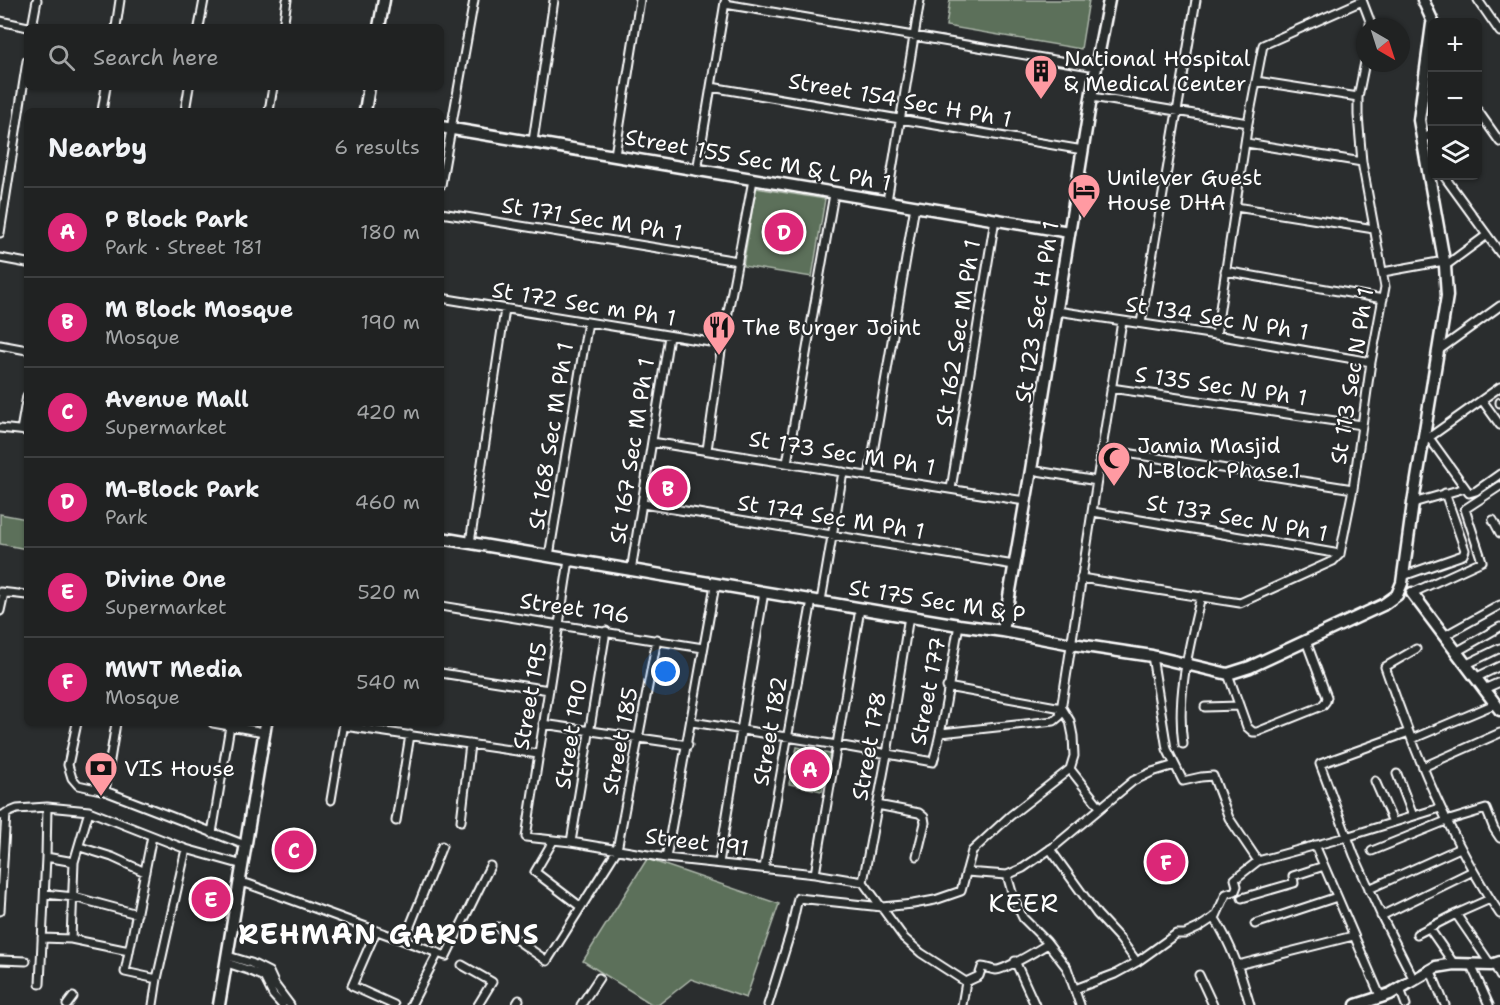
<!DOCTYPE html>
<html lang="en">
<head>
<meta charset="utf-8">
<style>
  body { margin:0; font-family:"Shantell Sans",sans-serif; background:#282a2a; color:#f1f3f6 }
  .controls { position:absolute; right:18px; top:18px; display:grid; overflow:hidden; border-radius:9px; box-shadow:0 2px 4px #0004 }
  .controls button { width:54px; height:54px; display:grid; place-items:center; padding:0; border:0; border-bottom:2px solid #3d3f40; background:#202222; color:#f1f3f6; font:30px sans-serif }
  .compass { position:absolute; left:1356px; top:18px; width:54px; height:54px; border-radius:50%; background:#202222; box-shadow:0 2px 4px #0004; rotate:141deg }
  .you { position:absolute; left:666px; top:672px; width:21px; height:21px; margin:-15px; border:4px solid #fff; border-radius:50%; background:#1a73e8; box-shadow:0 0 0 9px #1a73e833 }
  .badge { display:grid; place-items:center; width:39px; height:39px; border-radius:50%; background:#db2777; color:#fff; font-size:20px; font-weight:700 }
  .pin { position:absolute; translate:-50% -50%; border:3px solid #fff; box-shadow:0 2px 6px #0006 }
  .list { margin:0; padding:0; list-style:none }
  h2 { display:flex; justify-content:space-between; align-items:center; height:78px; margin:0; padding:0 24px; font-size:26px }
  h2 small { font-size:20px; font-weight:400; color:#a2a4a5 }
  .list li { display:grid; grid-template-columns:39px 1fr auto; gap:18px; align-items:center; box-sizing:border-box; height:90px; padding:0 24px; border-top:2px solid #3d3f40 }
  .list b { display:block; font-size:22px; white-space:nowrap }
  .list p { margin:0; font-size:20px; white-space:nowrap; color:#a2a4a5 }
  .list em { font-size:20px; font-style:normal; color:#a2a4a5 }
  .icon { flex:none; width:33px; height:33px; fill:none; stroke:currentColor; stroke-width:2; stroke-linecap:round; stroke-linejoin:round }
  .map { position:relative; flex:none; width:1500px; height:1005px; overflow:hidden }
  .search { position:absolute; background:#202222; box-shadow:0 2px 4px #0004; left:24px; top:24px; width:420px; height:66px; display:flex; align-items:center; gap:15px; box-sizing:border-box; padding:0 21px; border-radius:9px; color:#a2a4a5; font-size:22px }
  .panel { position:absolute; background:#202222; box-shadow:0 2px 4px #0004; left:24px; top:108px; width:420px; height:618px; border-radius:9px }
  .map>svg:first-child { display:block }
  .green { fill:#5c705a; stroke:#aeb8ac; stroke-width:1.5 }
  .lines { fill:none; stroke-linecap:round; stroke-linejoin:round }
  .street-casing { stroke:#fff; stroke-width:11 }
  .secondary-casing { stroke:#fff; stroke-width:15 }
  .street { stroke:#2a2d2e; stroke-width:7 }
  .secondary { stroke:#2a2d2e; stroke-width:10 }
  .labels { text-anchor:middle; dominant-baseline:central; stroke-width:4.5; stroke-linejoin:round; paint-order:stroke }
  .poi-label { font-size:22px; fill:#fff; stroke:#2a2d2e; text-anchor:start }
  .street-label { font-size:22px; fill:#fff; stroke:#2a2d2e }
  .quarter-label { font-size:26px; letter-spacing:1.5px; fill:#fff; stroke:#2a2d2e }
  .district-label { font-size:28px; font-weight:bold; letter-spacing:1.5px; fill:#fff; stroke:#2a2d2e }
</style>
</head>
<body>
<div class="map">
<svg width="1500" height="1005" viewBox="0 0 1500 1005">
  <rect width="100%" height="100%" fill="#2a2d2e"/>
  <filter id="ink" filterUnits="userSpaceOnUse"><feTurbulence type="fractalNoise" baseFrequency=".0167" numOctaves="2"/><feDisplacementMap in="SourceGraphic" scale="12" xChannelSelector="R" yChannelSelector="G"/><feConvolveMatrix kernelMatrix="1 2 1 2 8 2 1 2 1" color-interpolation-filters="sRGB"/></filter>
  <g filter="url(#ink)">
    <path class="green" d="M950 0H1089L1081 49 946 26Z
      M756 188 825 199 812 277 743 266Z
      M0 514 27 519V549L0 544Z
      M797 747 830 754 822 791 789 784Z
      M647 859 779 904 746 998 691 979 658 1005H653L583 961Z"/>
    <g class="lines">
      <defs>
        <path id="street" d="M1362 0 1370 21V27
          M1478 0 1500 32
          M725 4 1096 67
          M0 21 28 27
          M32 27 37 0
          M116 27 120 0
          M199 27 204 0
          M283 27 287 0
          M1256 81 1358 97
          M711 87 1083 150
          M1092 97 1248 123
          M102 111 106 87
          M185 111 189 87
          M269 111 273 87
          M1478 111 1500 142
          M533 141 554 0
          M1422 141 1432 133
          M1247 143 1362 162
          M615 155 640 0
          M697 171 725 2
          M1444 176 1500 253
          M441 185 474 0
          M887 201 920 0
          M1236 207 1374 229
          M441 213 738 261
          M0 233 27 61
          M0 258 27 263
          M1445 266 1487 235
          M1225 271 1383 299
          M1383 272 1444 261
          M441 298 722 344
          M1057 311 1216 335 1371 362
          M1141 323 1196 0
          M1216 335 1248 123 1263 45 1362 1
          M0 345 27 350
          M1439 350 1500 306
          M1111 388 1362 425
          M1482 400 1500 425
          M1500 403V402
          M0 428 27 431
          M21 430 27 396
          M1427 439 1500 387
          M1430 439 1469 493 1476 491 1500 474
          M652 442 1025 501
          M1101 449 1353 489
          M707 450 722 344 753 180
          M787 463 834 194
          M1031 470 1097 481
          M869 476 915 206
          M951 489 995 219
          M1413 503 1465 488
          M643 504 1014 565
          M1093 512 1340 554
          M1493 520 1500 533
          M470 543 505 309
          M1340 554 1353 489 1371 362 1385 287 1362 162 1358 115V97L1365 62
          M549 556 588 322
          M569 560 526 837 571 842 666 858 815 874 863 882
          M631 571 669 336
          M1403 576 1463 555 1465 550 1445 493
          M1081 578 1240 603 1333 561 1340 554
          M0 592 27 595
          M1412 593 1482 561 1465 509 1500 486
          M821 601 843 472
          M441 606 703 648
          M0 611 4 593
          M1444 636 1500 605
          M1416 649 1385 667C1415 753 1449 838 1500 914
          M1456 652 1500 627
          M1152 656 1167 749 1183 781 1201 777 1213 776 1229 818 1258 861 1346 837 1440 808
          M1465 665 1500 648
          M441 673 549 690
          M1228 674 1247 727 1253 732H1257L1322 706 1326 701 1327 697 1306 641
          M1475 678 1500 666
          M1484 689 1500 682
          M1205 707 1239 706
          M692 722 837 745 933 762C946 718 950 671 959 625
          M77 723 68 765 72 778 78 785 105 791 245 845
          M213 723 264 732
          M543 724 688 745
          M344 726 538 754
          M1409 732 1320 764 1354 855 1383 919 1414 980
          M941 733 1054 721 1060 716 1122 321
          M1412 739 1495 704
          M1183 744C1176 694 1190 644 1201 596
          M1423 767 1500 733
          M1070 769 1100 807
          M1397 774 1413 816
          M1375 781 1393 822
          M105 791 116 723
          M331 800 344 723
          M877 805 919 813 924 817 925 823 917 856
          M0 816 17 809 47 807 89 811 186 849 243 865
          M396 821 410 735
          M461 821 470 744
          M212 833 230 726
          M152 836 125 972 157 979
          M553 841 535 872 581 907
          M571 842 606 631
          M1315 845 1381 998
          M80 847 112 857 145 872
          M1050 849 1097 914 1120 939 1137 962
          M1372 851 1446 821 1486 809 1494 829 1500 838
          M46 857 47 807
          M666 858 715 585
          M719 863 764 592
          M764 868 812 600
          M966 872 1007 875 1023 868 1056 845 1133 781 1152 772 1175 765
          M815 874 860 609
          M1007 875 1014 899 1023 918 1046 941 1067 968 1080 1005
          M863 882 887 754 909 616
          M863 882 904 938 921 953 966 982
          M240 883 248 884 446 956 490 866
          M1369 889 1460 848
          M45 894 74 897 137 914
          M1242 898 1294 883 1293 876 1324 866
          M0 911 6 813
          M1456 914 1490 899
          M1381 916 1473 871
          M1214 917C1232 945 1241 974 1250 1005
          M1255 924 1337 897
          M498 927 547 961 617 850 657 639
          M1429 928 1454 964
          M376 931 352 986 394 1005
          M1417 934 1456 914 1491 965
          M42 938 71 939 129 951
          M71 939 74 862 89 811
          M404 941 442 846
          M228 956 251 963 269 972 275 985 290 1005
          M0 960 26 961
          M1015 961 1035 1005
          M227 963 248 970 264 977 273 995 282 1005
          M1494 964 1500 976
          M462 965 492 982 478 1005
          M1238 965 1353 936
          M1471 965 1489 1005
          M1430 969 1445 1005
          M1199 975 1213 1005
          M966 982 979 976 982 967C987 967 991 970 996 970 1005 970 1038 950 1048 944
          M40 984 46 857 74 862
          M1075 989 1115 974 1137 962 1176 934H1185L1198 928 1216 916 1226 894 1235 891 1237 886 1235 879 1258 861
          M1400 989 1406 1005
          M67 1005 73 997
          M153 1005 157 979 186 849
          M411 1005 438 953
          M516 1005 519 1000
          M581 1005 599 978
          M768 1005 790 934 798 898 882 907 913 904 935 900 961 891 972 851 1010 816 1070 769 1074 756 1073 736 1070 721 1062 708 947 687
          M962 1005 966 982"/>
        <path id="secondary" d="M1423 0 1433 22
          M379 27 384 0
          M365 111 369 87
          M441 127 1069 232
          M441 538 959 625 1003 631 1072 644 1152 656 1228 674 1250 667 1383 605 1397 595 1402 583 1413 503 1447 296 1445 266 1419 120 1432 24
          M1412 593 1500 710
          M1003 631 1031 470 1096 67 1109 0
          M219 1005 266 723
          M1356 1005 1390 994 1436 967 1454 964 1491 965 1500 962"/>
      </defs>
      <use href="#street" class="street-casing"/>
      <use href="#secondary" class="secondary-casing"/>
      <use href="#street" class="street"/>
      <use href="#secondary" class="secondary"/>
    </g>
  </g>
  <defs>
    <symbol id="building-pin" viewBox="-11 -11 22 30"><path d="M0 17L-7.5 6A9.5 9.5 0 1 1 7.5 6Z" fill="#ff9aa2" stroke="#2a2d2e"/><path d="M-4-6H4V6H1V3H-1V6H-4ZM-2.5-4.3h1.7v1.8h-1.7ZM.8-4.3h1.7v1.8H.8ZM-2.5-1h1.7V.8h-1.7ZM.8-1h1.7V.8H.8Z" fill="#111"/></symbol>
    <symbol id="hotel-pin" viewBox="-11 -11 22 30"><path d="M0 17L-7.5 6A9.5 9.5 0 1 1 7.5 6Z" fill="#ff9aa2" stroke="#2a2d2e"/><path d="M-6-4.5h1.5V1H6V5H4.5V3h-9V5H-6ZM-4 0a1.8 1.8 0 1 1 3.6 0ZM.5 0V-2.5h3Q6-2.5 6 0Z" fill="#111"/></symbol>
    <symbol id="restaurant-pin" viewBox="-11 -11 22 30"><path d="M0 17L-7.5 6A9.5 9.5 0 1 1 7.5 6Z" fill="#ff9aa2" stroke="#2a2d2e"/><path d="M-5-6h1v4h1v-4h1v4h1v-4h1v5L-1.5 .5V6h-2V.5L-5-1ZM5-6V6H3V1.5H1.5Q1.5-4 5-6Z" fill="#111"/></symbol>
    <symbol id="mosque-pin" viewBox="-11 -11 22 30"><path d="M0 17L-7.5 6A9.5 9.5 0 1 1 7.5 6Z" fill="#ff9aa2" stroke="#2a2d2e"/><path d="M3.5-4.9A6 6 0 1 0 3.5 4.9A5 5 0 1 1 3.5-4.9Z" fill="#111"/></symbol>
    <symbol id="bank-pin" viewBox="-11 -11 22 30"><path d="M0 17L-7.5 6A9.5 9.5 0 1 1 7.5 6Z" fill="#ff9aa2" stroke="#2a2d2e"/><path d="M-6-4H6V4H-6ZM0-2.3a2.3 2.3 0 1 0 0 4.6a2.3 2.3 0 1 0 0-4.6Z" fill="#111"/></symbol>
  </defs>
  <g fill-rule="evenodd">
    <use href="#building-pin" x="1022" y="52" width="38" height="52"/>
    <use href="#hotel-pin" x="1065" y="171" width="38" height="52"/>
    <use href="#restaurant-pin" x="700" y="308" width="38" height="52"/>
    <use href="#mosque-pin" x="1095" y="439" width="38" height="52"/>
    <use href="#bank-pin" x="82" y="749" width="38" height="52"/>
  </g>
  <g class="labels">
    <g class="poi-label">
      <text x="1064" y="58">National Hospital<tspan x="1064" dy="25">&amp; Medical Center</tspan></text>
      <text x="1107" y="177">Unilever Guest<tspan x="1107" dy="25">House DHA</tspan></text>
      <text x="742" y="327">The Burger Joint</text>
      <text x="1137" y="445">Jamia Masjid<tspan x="1137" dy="25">N-Block Phase.1</tspan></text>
      <text x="124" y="768">VIS House</text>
    </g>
    <g class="street-label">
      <text transform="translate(900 100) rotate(10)">Street 154 Sec H Ph 1</text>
      <text transform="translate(758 160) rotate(10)">Street 155 Sec M &amp; L Ph 1</text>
      <text transform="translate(592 219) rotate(9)">St 171 Sec M Ph 1</text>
      <text transform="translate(584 304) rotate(9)">St 172 Sec m Ph 1</text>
      <text transform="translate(1037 312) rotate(-81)">St 123 Sec H Ph 1</text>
      <text transform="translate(1217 318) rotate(9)">St 134 Sec N Ph 1</text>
      <text transform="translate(958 333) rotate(-81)">St 162 Sec M Ph 1</text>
      <text transform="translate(1352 376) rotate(-81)">St 113 Sec N Ph 1</text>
      <text transform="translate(1221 386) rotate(8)">S 135 Sec N Ph 1</text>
      <text transform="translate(551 436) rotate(-81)">St 168 Sec M Ph 1</text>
      <text transform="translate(632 451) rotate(-81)">St 167 Sec M Ph 1</text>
      <text transform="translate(842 453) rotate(9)">St 173 Sec M Ph 1</text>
      <text transform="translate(831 517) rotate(9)">St 174 Sec M Ph 1</text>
      <text transform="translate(1237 518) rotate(10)">St 137 Sec N Ph 1</text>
      <text transform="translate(937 601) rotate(9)">St 175 Sec M &amp; P</text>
      <text transform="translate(575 608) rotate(8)">Street 196</text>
      <text transform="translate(928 691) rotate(-79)">Street 177</text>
      <text transform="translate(530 696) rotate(-80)">Street 195</text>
      <text transform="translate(770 731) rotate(-80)">Street 182</text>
      <text transform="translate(571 734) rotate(-81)">Street 190</text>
      <text transform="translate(620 741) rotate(-79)">Street 185</text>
      <text transform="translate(869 746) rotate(-80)">Street 178</text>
      <text transform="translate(697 842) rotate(7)">Street 191</text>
    </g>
    <g class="quarter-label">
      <text x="1024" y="902">KEER</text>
    </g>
    <g class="district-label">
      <text x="389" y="934">REHMAN GARDENS</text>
    </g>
  </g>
</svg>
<div class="controls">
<button>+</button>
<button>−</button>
<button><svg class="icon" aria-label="layers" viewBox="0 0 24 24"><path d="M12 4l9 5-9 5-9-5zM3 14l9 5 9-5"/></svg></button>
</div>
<svg class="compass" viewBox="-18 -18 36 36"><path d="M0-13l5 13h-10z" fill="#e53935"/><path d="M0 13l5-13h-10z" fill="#a2a4a5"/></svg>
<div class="you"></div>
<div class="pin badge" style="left:810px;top:769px">A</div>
<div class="pin badge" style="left:668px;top:488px">B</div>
<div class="pin badge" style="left:294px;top:850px">C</div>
<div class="pin badge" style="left:784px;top:232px">D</div>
<div class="pin badge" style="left:211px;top:899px">E</div>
<div class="pin badge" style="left:1166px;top:862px">F</div>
<div class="search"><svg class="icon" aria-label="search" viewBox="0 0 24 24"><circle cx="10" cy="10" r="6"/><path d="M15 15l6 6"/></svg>Search here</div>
<section class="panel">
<h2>Nearby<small>6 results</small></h2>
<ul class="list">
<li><span class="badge">A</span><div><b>P Block Park</b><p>Park · Street 181</p></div><em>180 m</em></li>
<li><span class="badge">B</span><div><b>M Block Mosque</b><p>Mosque</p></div><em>190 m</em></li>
<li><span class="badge">C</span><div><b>Avenue Mall</b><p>Supermarket</p></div><em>420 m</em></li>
<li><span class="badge">D</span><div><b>M-Block Park</b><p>Park</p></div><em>460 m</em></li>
<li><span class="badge">E</span><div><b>Divine One</b><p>Supermarket</p></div><em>520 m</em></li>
<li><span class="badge">F</span><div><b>MWT Media</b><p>Mosque</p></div><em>540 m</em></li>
</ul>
</section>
</div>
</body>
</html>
